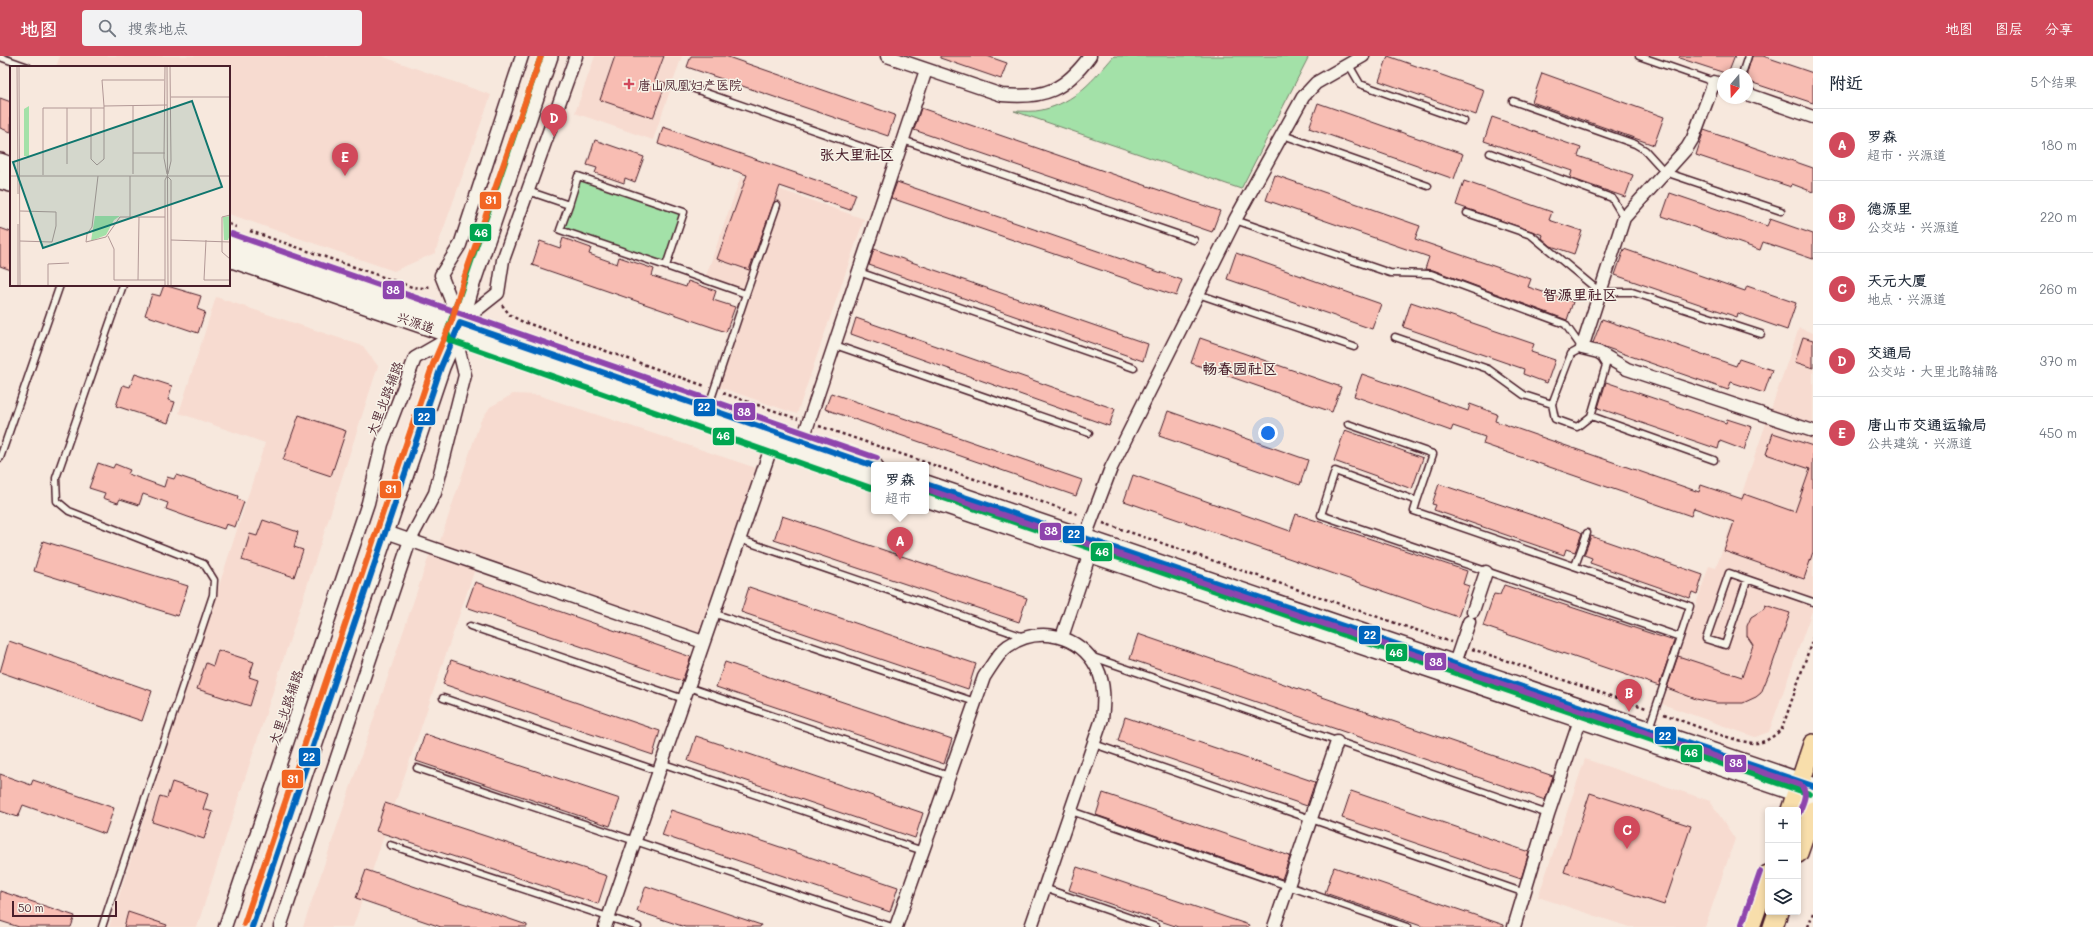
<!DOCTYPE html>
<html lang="zh">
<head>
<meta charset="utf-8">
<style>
  body { margin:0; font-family:Mali,"LXGW WenKai TC",sans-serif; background:#f2f2f3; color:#1f2937 }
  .controls { position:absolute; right:12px; bottom:12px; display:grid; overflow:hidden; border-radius:4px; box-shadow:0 2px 6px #0003 }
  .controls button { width:36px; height:36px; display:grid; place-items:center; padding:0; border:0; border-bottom:1px solid #e0e1e3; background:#fff; color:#1f2937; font:20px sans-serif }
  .compass { position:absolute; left:1717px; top:12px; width:36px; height:36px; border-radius:50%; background:#fff; box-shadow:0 2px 6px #0003; rotate:199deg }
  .scale { position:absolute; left:12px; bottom:10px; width:105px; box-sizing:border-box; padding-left:4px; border:2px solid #4a1f2b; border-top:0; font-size:11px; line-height:14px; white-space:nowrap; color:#4a1f2b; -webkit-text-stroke:3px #f7f3e8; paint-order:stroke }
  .you { position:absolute; left:1268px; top:377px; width:14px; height:14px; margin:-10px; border:3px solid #fff; border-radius:50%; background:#1a73e8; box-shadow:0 0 0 6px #1a73e833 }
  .badge { display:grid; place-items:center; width:26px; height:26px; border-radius:50%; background:#d1495b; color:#fff; font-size:13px; font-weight:700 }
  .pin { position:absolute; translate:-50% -33px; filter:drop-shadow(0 1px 2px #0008) }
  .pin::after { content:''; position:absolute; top:21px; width:14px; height:12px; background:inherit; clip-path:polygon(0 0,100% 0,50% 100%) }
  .popup { position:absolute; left:871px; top:406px; width:58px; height:52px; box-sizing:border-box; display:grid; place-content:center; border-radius:4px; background:#fff; filter:drop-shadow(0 1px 3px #0005); font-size:13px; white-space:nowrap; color:#747a83 }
  .popup b { font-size:15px; color:#1f2937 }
  .popup::after { content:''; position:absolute; left:50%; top:100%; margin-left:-8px; border:8px solid transparent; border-top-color:#fff }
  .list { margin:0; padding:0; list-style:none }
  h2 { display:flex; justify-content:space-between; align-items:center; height:52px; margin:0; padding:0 16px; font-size:17px }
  h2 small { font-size:13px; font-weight:400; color:#747a83 }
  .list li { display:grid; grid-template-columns:26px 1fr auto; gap:12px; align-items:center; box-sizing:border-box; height:72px; padding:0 16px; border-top:1px solid #e0e1e3 }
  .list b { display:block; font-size:15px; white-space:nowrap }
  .list p { margin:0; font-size:13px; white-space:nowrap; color:#747a83 }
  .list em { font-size:13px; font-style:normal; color:#747a83 }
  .icon { flex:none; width:22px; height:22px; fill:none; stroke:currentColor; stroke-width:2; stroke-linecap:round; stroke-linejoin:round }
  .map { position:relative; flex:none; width:1813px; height:871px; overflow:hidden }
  header { display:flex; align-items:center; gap:24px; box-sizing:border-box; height:56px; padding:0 20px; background:#d1495b; color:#fff }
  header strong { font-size:19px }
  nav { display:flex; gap:22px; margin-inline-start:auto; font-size:14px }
  .search { width:280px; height:36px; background:#f2f2f3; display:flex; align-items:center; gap:10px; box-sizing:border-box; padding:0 14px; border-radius:4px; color:#747a83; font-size:15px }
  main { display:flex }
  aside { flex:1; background:#fff }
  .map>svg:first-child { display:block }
  .built { fill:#f7dbd0 }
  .green { fill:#a3e1a8; stroke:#76806a }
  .building { fill:#f8bdb3; stroke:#4a1f2b }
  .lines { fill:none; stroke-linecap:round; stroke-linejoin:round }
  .lane-casing { stroke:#4a1f2b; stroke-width:9 }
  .street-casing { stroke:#4a1f2b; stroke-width:15 }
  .secondary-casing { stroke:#4a1f2b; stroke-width:20 }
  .primary-casing { stroke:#4a1f2b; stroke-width:22 }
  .path { stroke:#4a1f2b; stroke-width:2.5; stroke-dasharray:3 3; stroke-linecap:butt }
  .lane { stroke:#f7f3e8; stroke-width:6 }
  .street { stroke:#f7f3e8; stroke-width:12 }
  .secondary { stroke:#f7f3e8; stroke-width:17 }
  .primary { stroke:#f8deab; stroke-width:19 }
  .bus-1-casing { stroke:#f7f3e8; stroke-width:9 }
  .bus-2-casing { stroke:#f7f3e8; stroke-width:9 }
  .bus-3-casing { stroke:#f7f3e8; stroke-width:9 }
  .bus-4-casing { stroke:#f7f3e8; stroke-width:9 }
  .bus-1 { stroke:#0065bd; stroke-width:6 }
  .bus-2 { stroke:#00a651; stroke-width:6 }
  .bus-3 { stroke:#8e44ad; stroke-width:6 }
  .bus-4 { stroke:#f26522; stroke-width:6 }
  .poi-dot { fill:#d1495b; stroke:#f7f3e8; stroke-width:1.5 }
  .labels { text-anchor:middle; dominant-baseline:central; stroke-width:3; stroke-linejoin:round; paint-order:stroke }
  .poi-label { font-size:13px; fill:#4a1f2b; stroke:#f7f3e8; text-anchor:start }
  .street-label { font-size:13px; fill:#4a1f2b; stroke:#f7f3e8 }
  .quarter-label { font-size:15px; font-weight:bold; fill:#4a1f2b; stroke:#f7f3e8 }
  .inset-road { fill:none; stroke:#b29896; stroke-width:1 }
  .view { fill:#0f766e; fill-opacity:0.15; stroke:#0f766e; stroke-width:2 }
  .inset-edge { fill:none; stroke:#4a1f2b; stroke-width:2 }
  .line-badge { stroke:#f7f3e8; stroke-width:1.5 }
  .badge-label { font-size:11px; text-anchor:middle; font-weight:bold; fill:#fff }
</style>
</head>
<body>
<header>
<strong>地图</strong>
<div class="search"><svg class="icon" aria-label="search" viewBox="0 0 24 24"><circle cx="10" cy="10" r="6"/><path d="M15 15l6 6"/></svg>搜索地点</div>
<nav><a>地图</a><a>图层</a><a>分享</a></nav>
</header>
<main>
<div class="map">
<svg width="1813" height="871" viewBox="0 0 1813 871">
  <rect width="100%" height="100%" fill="#f7e8dd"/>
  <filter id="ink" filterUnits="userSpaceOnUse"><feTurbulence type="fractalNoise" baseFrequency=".025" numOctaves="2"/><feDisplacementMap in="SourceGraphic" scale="8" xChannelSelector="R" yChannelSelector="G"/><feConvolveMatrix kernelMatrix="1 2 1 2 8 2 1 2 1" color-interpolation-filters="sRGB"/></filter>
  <g filter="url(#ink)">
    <path class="built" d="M60 0H381L491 39 435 197 394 215 229 158V11H56Z
      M595 0H682L653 84 575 57Z
      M741 120 864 163 797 358 719 331 751 236 706 220Z
      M216 241 363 290 378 310 197 871H109L265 387 179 357Z
      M1799 272 1813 277V552L1769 676 1755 681 1662 648 1709 510 1716 512Z
      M513 338 538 339 756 412 700 578 477 507 353 871H303L432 491H438L480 366 490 351Z
      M1585 703 1710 745 1735 783 1705 871H1629L1538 841Z"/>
    <path class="green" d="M1114 0H1309L1241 133 1014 55C1023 55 1034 56 1042 54 1076 46 1093 24 1114 0Z
      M580 123 681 157 664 206 564 172Z"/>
    <path class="building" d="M615 0H664L655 24 666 27 653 62 600 44Z
      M691 0H725L895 59 888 80 687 11Z
      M940 0H987L1007 7 1001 23 940 2Z
      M1388 0 1484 34 1476 59 1379 25Z
      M1680 0H1735L1728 18 1679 2Z
      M1752 0H1763L1813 17V47L1747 25V17Z
      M1542 17 1664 61 1654 89 1532 46Z
      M0 42 11 46V76L0 72Z
      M1318 47 1463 98 1454 123 1309 72Z
      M921 52 1220 155 1212 176 914 74Z
      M1492 61 1581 92 1578 100 1633 119 1625 141 1570 122 1572 115 1484 85Z
      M663 71 856 138 850 154 780 130 749 214 717 203 747 119 658 88Z
      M1704 74 1813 112V136L1792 128 1791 131 1696 99Z
      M595 84 644 101 635 126 625 122 624 127 595 117 597 112 587 109Z
      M1275 119 1420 170 1415 183 1531 223 1528 231 1573 246 1567 264 1433 214 1425 213 1429 201 1266 144Z
      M1464 125 1552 156 1549 164 1582 175 1574 198 1551 190 1542 182 1543 179 1456 149Z
      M897 126 1182 224 1176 240 891 142Z
      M1670 137 1767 170 1770 163 1813 178V203L1763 186 1760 194 1662 160Z
      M0 172 11 176V214L0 210Z
      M563 182 591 192 589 198 617 208 619 201 654 213 652 220 686 231 688 225 716 235 713 244 735 251 726 276 532 209 540 185 560 192Z
      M874 193 1148 288 1143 305 869 209Z
      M1624 193 1745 235 1747 230 1796 247 1787 274 1738 257 1737 261 1615 219Z
      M1236 197 1381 248 1372 273 1227 223Z
      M164 229 201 240 197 253 205 256 198 277 145 259 152 238 160 240Z
      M1411 246 1534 288 1531 296 1555 304 1547 327 1523 318 1524 313 1403 271Z
      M856 262 1115 353 1109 370 851 278Z
      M1602 263 1736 310 1739 303 1772 314 1764 337 1731 326 1728 334 1593 287Z
      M1803 281 1813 284V312L1795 306Z
      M1200 282 1341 331 1332 356 1191 307Z
      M135 318 172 330 168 344 175 346 168 367 116 350 123 329 130 331Z
      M1362 318 1468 355 1470 348 1497 358 1495 365 1699 436 1701 429 1742 443 1744 438 1795 456 1810 413 1766 398 1773 377 1813 390V496L1804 523 1724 495 1734 466 1694 452 1691 460 1483 388 1485 381 1453 370 1451 375 1354 340Z
      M1606 326 1726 367 1727 363 1752 371 1744 394 1720 385 1718 393 1598 352Z
      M831 337 1082 424 1076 440 825 353Z
      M1168 355 1308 404 1300 429 1159 380Z
      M299 359 346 375 331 420 283 404Z
      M1345 374 1423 402 1412 433 1334 405Z
      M98 407 113 412 115 408 130 414 128 418 164 431 167 421 174 423 176 419 238 440 237 443 244 446 235 471 226 468 224 473 188 461 166 453 168 447 143 438 139 449 120 443 118 447 103 442 105 437 89 432Z
      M1133 419 1290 475 1296 458 1467 515 1463 528 1469 530 1458 561 1124 445Z
      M1439 428 1577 474 1582 477 1575 496 1566 493 1564 499 1434 454 1436 449 1432 448Z
      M782 460 1027 542 1019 566 774 484Z
      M263 464 298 476 294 491 303 494 294 521 242 504 250 478 257 480Z
      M1591 480 1703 519 1697 538 1692 536 1690 542 1590 507 1592 502 1584 499Z
      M43 485 188 530 178 560 34 515Z
      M475 526 691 601 682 625 466 551Z
      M1504 529 1674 585 1659 630 1483 570 1494 538 1500 539Z
      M749 531 976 608 968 633 741 556Z
      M1765 549 1790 557 1771 613 1761 637 1756 641 1743 647H1716L1696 643 1667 632 1678 600 1742 621 1753 589 1747 580V570L1751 561 1764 553Z
      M1138 578 1553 720 1545 744 1130 603Z
      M9 585 152 635 142 665 0 616Z
      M218 594 254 606 249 621 258 624 250 650 197 633 206 607 213 610Z
      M451 604 660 675 653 699 443 628Z
      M725 606 952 683 944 708 716 631Z
      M1125 661 1315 726 1307 750 1118 685Z
      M425 678 620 743 610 770 416 705Z
      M696 680 923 757 915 782 688 705Z
      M0 718 31 729 33 724 114 752 105 778 23 749 18 761 0 755Z
      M172 726 208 738 203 753 213 756 204 783 152 766 160 740 167 742Z
      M1351 735 1529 796 1521 823 1342 762Z
      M1103 737 1290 800 1282 823 1096 759Z
      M1590 737 1691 770 1664 849 1564 816Z
      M385 747 607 820 598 848 376 775Z
      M671 754 898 831 890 856 662 779Z
      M1077 811 1249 869 1248 871H1178L1069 834Z
      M1334 811 1504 869V871H1424L1325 837Z
      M366 814 527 869V871H441L356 842Z
      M646 830 761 869 760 871H685L637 855Z
      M0 835 75 860 71 871H19L0 865Z
      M128 856 167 869 166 871H124Z"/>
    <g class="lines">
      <defs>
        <path id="lane" d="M1639 0 1714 26
          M0 1 28 11
          M1349 9 1360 28 1464 65
          M1742 18 1748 0
          M686 30 897 103
          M1513 45 1635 88 1645 94 1665 116 1781 155
          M1283 79 1428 130
          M903 84 1194 184
          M1490 97 1612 142 1624 162
          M528 135 569 149 560 174 666 210 684 156 578 120 569 149
          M1467 157 1531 179 1600 236H1632L1761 278
          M1235 164 1390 217 1431 218 1565 268 1582 292 1571 298 1552 348 1524 339 1488 313 1395 281
          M666 210 746 238 708 352
          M859 216 1134 312
          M746 238 777 149
          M1198 238 1354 291
          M835 289 1089 377
          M1601 301 1606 309 1591 360 1714 404
          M1552 348 1555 363 1577 371 1591 360
          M1348 368 1433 398 1417 445
          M0 402 60 229
          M1335 415 1417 445 1414 455 1690 550 1680 581 1321 459Z
          M739 483 1024 581
          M1575 510 1587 477
          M1747 524 1725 589 1706 583 1729 517 1813 546
          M713 557 975 646
          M470 570 684 643
          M1090 600 1548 758
          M688 631 949 720
          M443 642 658 715
          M1649 672 1680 581
          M1094 688 1525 837
          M661 707 923 795
          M417 712 892 871
          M1071 755 1407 871
          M390 789 638 871
          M1044 832 1156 871
          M102 871 213 539 214 524 204 508 69 455 57 445 56 422 123 229"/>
        <path id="street" d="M522 0 460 189 441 219 460 267 498 237 503 204 576 0
          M887 0 1002 39C1045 43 1065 34 1090 0
          M1723 29 1714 26 1693 82 1687 92 1624 162 1582 292 1598 296 1627 313 1813 375
          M1747 38 1813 61
          M802 386 926 14
          M386 476 703 586
          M1085 481 1111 412 1235 164 1303 41 1316 27 1363 0
          M1473 555 1486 516
          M1062 581 1090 497
          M1455 607 1469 566
          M225 871 368 447 382 388 415 302 455 279 465 319 435 437 410 484 280 871
          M605 871 772 389
          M896 871 984 621C991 611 998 597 1008 590 1039 569 1080 579 1097 612 1105 628 1104 646 1102 663L1031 871
          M1274 871 1337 686
          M1514 871 1548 758 1580 664"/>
        <path id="secondary" d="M0 106 11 110
          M0 124 11 127
          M229 186 874 410
          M229 202 874 424
          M926 428 1813 730
          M926 442 1813 742
          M252 871 441 311 460 267 471 228 549 0"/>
        <path id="primary" d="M1791 754 1813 688
          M1798 797 1813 755
          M1750 871 1768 819
          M1773 871 1778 856"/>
      </defs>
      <use href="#lane" class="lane-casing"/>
      <use href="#street" class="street-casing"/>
      <use href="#secondary" class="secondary-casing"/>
      <use href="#primary" class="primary-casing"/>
      <path class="path" d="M229 168 236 171
        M250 175 412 231 423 232 432 230
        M502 249 510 259 521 265 705 330
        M723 337 798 363
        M819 370 1080 459
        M1103 467 1451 586
        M1472 593 1646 652
        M1664 658C1683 665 1741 689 1758 687 1768 685 1775 679 1782 673L1813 582
        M1808 871 1813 857"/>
      <use href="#lane" class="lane"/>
      <use href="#street" class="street"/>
      <use href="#secondary" class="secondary"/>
      <use href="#primary" class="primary"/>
      <defs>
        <path id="bus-1" d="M926 428 1813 730
          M252 871 441 311 460 267 874 410"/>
        <path id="bus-2" d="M541 0 447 276 449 284 871 432
          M926 436 1810 738"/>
        <path id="bus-3" d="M232 178 877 402
          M929 434 1800 729C1810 736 1802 748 1799 757
          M1742 868 1760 816"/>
        <path id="bus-4" d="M244 868 433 308 452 264 463 225 541 0"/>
      </defs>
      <use href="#bus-1" class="bus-1-casing"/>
      <use href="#bus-2" class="bus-2-casing"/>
      <use href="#bus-3" class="bus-3-casing"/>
      <use href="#bus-4" class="bus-4-casing"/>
      <use href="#bus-1" class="bus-1"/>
      <use href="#bus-2" class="bus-2"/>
      <use href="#bus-3" class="bus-3"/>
      <use href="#bus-4" class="bus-4"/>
    </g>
  </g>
  <path class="poi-dot" d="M627 22h4v4h4v4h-4v4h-4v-4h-4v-4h4z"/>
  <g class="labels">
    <g class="poi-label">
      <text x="638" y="28">唐山凤凰妇产医院</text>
    </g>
    <g class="street-label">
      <text transform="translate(416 266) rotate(19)">兴源道</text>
      <text transform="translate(384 342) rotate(-69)">大里北路辅路</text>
      <text transform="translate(285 651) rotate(-71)">大里北路辅路</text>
    </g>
    <g class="quarter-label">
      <text x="857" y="98">张大里社区</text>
      <text x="1580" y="238">智源里社区</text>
      <text x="1240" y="312">畅春园社区</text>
    </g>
  </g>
  <g transform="translate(10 10)">
    <rect width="220" height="220" fill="#f7e8dd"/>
    <path d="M19 40V90H14V43ZM85 150H110L104 154 96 169 81 175ZM220 150V169L218 174H214L213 151Z" fill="#a3e1a8"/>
    <path class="inset-road" d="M7 0 8 128M9 0 10 220M155 0 154 92 157 108M157 0 158 220M161 31H220M94 40 92 14H154M81 42V93L87 99 94 93V40L157 39M123 87H155M57 98V42M123 108V40M158 108 161 95 160 0M33 109V42H94M0 110H220M88 110 82 161 77 168 76 176 96 171 110 151H155M120 110V151M10 145 46 146V160L42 176 10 175M220 149 212 151V186L220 193M8 158V220M98 170 104 183V214H155M161 174 220 176M196 174 194 214H220M128 214 129 151M38 220V198L59 197M155 220V114L157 110 161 114V220"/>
    <path class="view" d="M182 35 212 121 33 182 3 96Z"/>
    <rect width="220" height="220" class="inset-edge"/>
  </g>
  <g class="line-badge">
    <rect x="479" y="135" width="23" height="19" rx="4" fill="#f26522"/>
    <rect x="469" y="167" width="23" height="19" rx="4" fill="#00a651"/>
    <rect x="382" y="224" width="23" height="20" rx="4" fill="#8e44ad"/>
    <rect x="693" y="342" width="23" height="19" rx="4" fill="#0065bd"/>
    <rect x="733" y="346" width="23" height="19" rx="4" fill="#8e44ad"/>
    <rect x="413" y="351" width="23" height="19" rx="4" fill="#0065bd"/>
    <rect x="712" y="371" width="23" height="19" rx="4" fill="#00a651"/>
    <rect x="379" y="424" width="23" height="19" rx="4" fill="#f26522"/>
    <rect x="1039" y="466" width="23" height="19" rx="4" fill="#8e44ad"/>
    <rect x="1062" y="469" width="23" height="19" rx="4" fill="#0065bd"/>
    <rect x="1090" y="486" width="23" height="20" rx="4" fill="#00a651"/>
    <rect x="1358" y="569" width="23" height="20" rx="4" fill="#0065bd"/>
    <rect x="1385" y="587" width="23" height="19" rx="4" fill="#00a651"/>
    <rect x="1424" y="596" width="23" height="19" rx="4" fill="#8e44ad"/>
    <rect x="1654" y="670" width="23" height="19" rx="4" fill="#0065bd"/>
    <rect x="1680" y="688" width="23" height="19" rx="4" fill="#00a651"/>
    <rect x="298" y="691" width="23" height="20" rx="4" fill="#0065bd"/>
    <rect x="1724" y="698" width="23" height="19" rx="4" fill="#8e44ad"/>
    <rect x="281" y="713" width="23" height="20" rx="4" fill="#f26522"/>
  </g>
  <g class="badge-label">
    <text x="491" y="148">31</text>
    <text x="481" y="181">46</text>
    <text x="393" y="238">38</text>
    <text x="704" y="355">22</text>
    <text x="744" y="360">38</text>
    <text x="424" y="365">22</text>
    <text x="723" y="384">46</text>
    <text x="391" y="437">31</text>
    <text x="1051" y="479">38</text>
    <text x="1074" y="482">22</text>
    <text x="1102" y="500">46</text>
    <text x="1370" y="583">22</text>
    <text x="1396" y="601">46</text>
    <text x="1436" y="610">38</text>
    <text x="1665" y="684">22</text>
    <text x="1691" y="701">46</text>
    <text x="309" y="705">22</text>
    <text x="1736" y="711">38</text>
    <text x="293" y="727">31</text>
  </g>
</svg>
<div class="controls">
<button>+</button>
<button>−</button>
<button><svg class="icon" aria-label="layers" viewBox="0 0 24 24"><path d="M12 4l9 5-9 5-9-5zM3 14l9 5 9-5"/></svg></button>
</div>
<svg class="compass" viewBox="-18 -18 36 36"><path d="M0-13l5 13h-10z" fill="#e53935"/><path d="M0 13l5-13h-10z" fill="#747a83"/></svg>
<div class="scale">50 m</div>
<div class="you"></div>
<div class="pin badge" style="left:900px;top:504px">A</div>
<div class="popup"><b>罗森</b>超市</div>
<div class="pin badge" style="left:1629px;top:656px">B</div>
<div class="pin badge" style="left:1627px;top:793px">C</div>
<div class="pin badge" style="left:554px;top:81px">D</div>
<div class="pin badge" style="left:345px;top:120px">E</div>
</div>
<aside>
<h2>附近<small>5个结果</small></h2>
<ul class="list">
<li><span class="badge">A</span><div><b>罗森</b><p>超市 · 兴源道</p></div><em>180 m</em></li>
<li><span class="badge">B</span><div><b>德源里</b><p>公交站 · 兴源道</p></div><em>220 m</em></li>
<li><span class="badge">C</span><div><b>天元大厦</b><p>地点 · 兴源道</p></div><em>260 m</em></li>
<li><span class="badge">D</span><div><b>交通局</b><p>公交站 · 大里北路辅路</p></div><em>370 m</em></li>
<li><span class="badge">E</span><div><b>唐山市交通运输局</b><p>公共建筑 · 兴源道</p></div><em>450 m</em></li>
</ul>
</aside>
</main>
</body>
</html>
